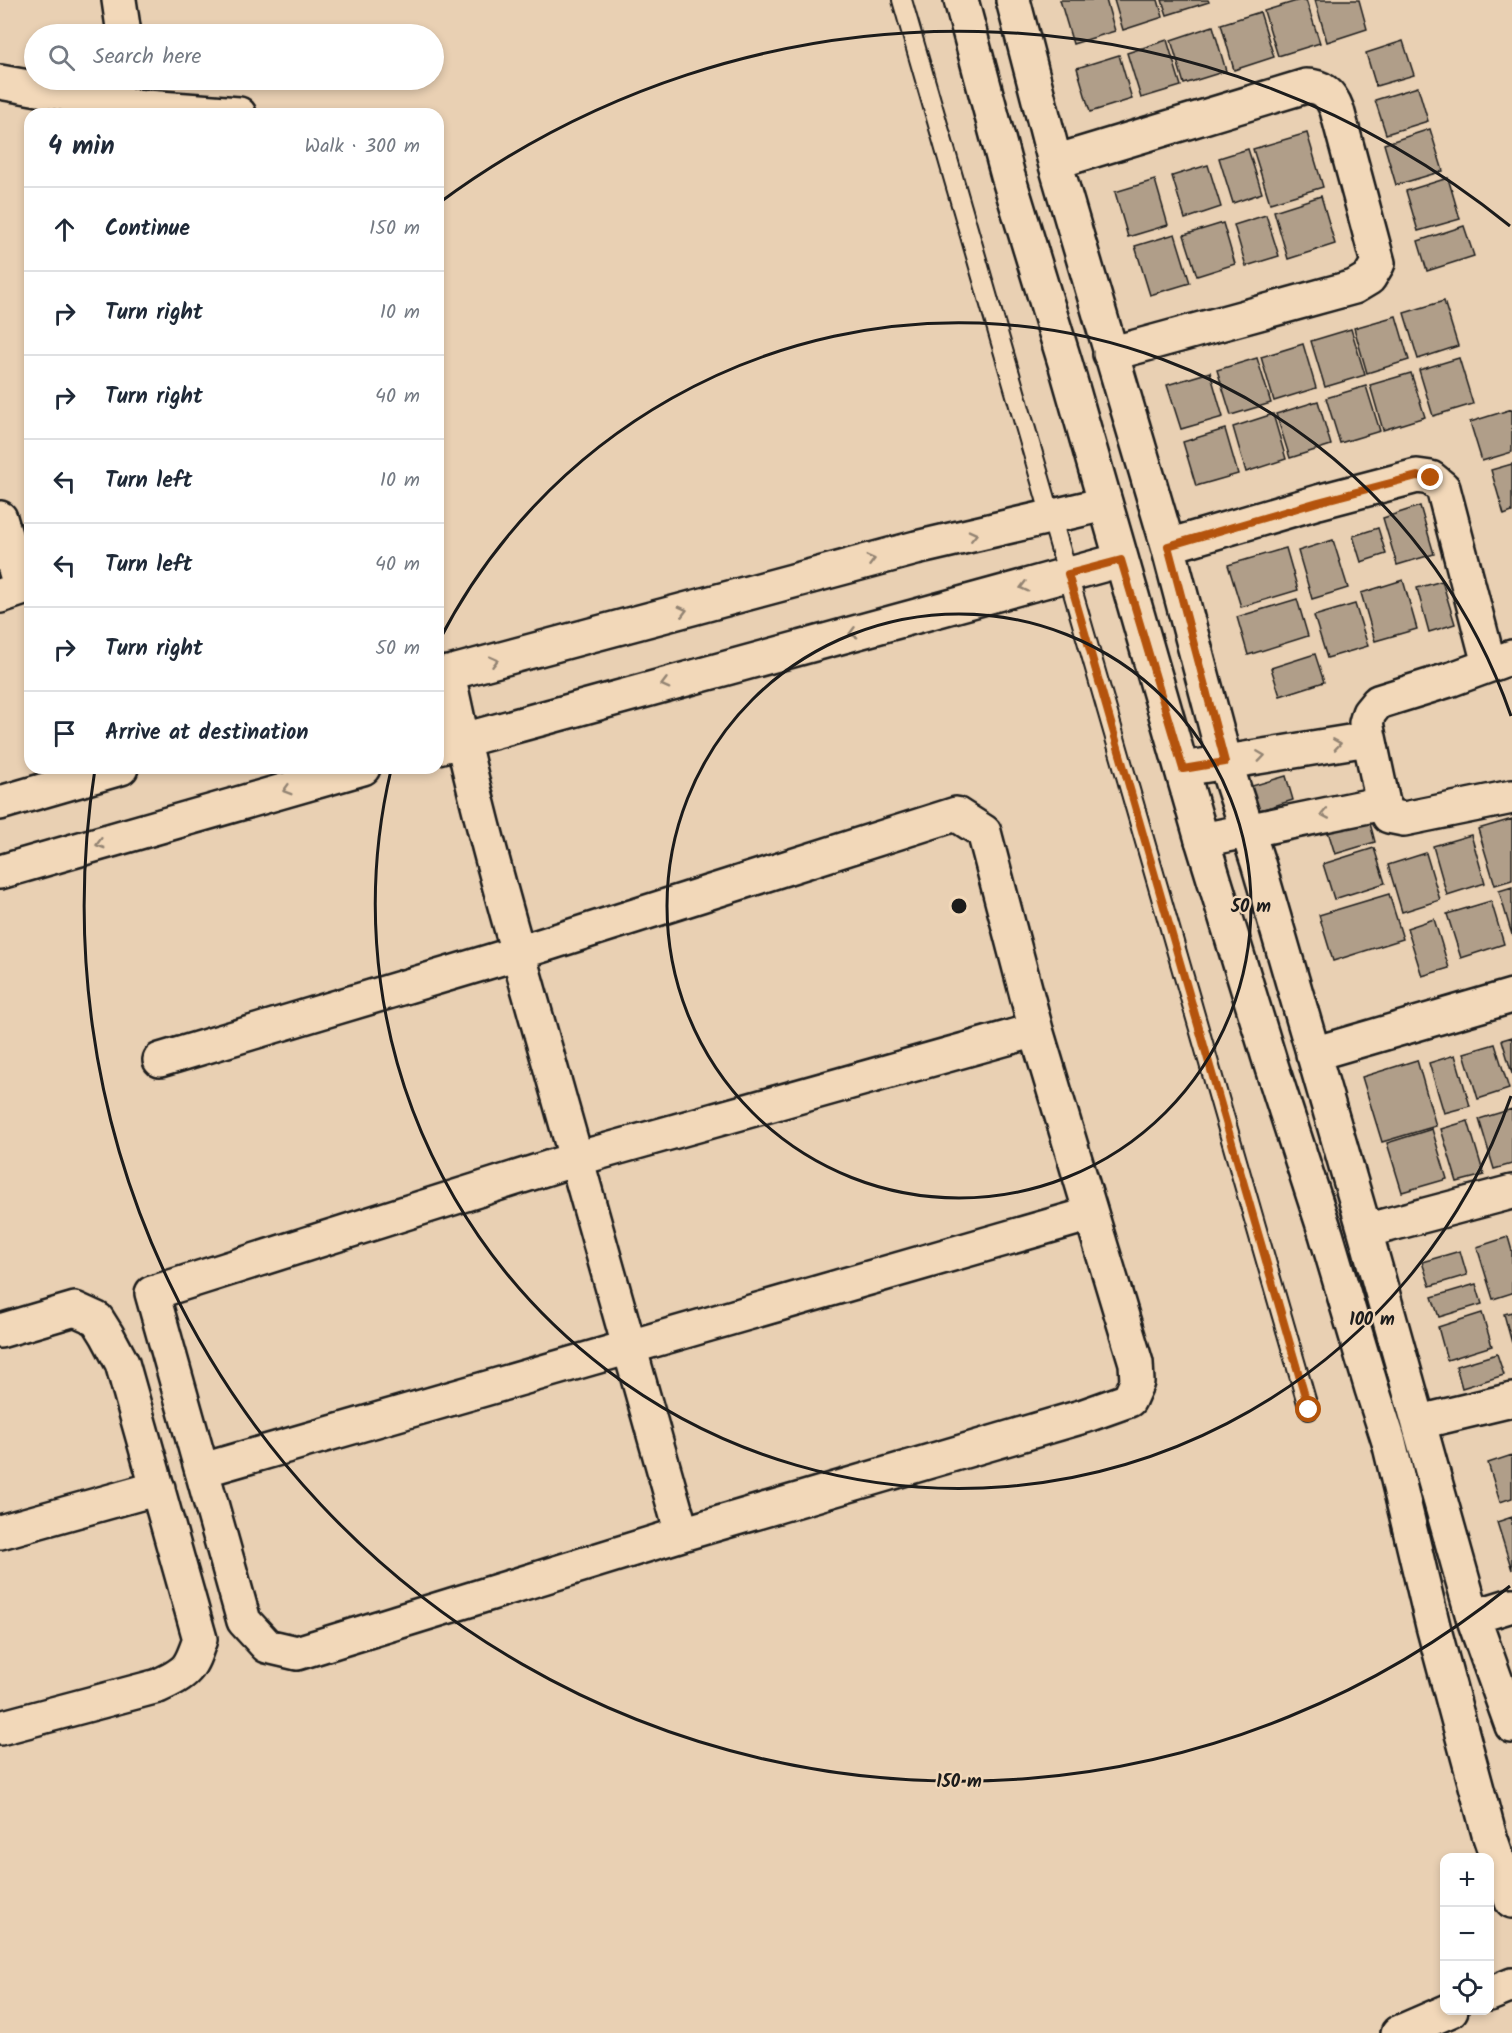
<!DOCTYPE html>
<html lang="en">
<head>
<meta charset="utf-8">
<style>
  body { margin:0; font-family:Kalam,sans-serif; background:#f6f6f7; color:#1f2937 }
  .controls { position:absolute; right:18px; bottom:18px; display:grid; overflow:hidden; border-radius:12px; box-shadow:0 3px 9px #0003 }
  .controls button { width:54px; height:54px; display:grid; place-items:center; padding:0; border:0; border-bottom:2px solid #e0e1e3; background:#fff; color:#1f2937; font:30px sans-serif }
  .stop { position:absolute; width:18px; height:18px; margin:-14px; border:4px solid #b45309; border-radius:50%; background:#fff }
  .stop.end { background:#b45309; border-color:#fff; box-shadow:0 2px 6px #0008 }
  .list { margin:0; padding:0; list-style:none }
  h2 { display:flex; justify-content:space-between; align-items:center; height:78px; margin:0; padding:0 24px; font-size:26px }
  h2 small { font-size:20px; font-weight:400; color:#747a83 }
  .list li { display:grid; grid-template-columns:39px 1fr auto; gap:18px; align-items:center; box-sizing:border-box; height:84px; padding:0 24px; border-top:2px solid #e0e1e3 }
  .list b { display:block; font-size:22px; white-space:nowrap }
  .list em { font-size:20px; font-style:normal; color:#747a83 }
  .icon { flex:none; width:33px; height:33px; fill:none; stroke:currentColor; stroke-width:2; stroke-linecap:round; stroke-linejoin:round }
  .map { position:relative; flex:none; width:1512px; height:2033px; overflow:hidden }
  .search { position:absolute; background:#fff; box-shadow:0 3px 9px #0003; left:24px; top:24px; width:420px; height:66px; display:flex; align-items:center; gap:15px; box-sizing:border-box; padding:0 21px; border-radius:33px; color:#747a83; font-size:22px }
  .panel { position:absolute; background:#fff; box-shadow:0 3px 9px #0003; left:24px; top:108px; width:420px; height:666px; border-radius:18px }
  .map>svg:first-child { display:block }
  .building { fill:#b09e89; stroke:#1c1c1c; stroke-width:1.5 }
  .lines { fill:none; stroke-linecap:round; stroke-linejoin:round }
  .lane-casing { stroke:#1c1c1c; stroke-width:22 }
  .street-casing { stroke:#1c1c1c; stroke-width:38 }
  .secondary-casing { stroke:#1c1c1c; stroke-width:38 }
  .lane { stroke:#f2d8b9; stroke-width:18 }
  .street { stroke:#f2d8b9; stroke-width:33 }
  .secondary { stroke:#f2d8b9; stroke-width:33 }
  .oneway { stroke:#928372 }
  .route { stroke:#b45309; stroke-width:8 }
  .ring { fill:none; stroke:#1c1c1c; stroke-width:3 }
  .centre { fill:#1c1c1c; stroke:#f2d8b9; stroke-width:3 }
  .ring-label { font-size:18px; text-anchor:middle; font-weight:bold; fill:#1c1c1c; stroke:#f2d8b9; stroke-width:4.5; stroke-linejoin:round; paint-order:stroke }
</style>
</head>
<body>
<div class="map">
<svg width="1512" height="2033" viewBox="0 0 1512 2033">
  <rect width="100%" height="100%" fill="#e9d0b3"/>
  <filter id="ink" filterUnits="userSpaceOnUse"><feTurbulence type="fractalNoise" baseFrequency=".0167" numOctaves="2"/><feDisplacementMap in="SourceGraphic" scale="12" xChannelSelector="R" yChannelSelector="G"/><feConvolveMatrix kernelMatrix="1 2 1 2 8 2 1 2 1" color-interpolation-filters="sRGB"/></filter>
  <g filter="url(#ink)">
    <path class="building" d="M1060 0H1106L1115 31 1073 44Z
      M1114 0H1158L1163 17 1123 30Z
      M1162 0H1208L1209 2 1167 15Z
      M1300 0H1306L1320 43 1278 56 1264 11Z
      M1315 0H1359L1367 29 1327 42Z
      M1260 12 1274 57 1234 70 1221 24Z
      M1213 26 1226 71 1184 84 1171 40Z
      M1167 40 1181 86 1141 98 1127 53Z
      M1403 41 1414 75 1376 86 1366 53Z
      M1119 55 1132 99 1090 112 1077 68Z
      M1418 87 1428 121 1386 134 1375 100Z
      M1430 129 1443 171 1396 185 1384 144Z
      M1307 133 1323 187 1270 203 1253 149Z
      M1248 149 1262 193 1233 203 1219 158Z
      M1208 165 1221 207 1185 219 1172 176Z
      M1448 178 1460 219 1418 231 1406 191Z
      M1155 180 1168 225 1128 237 1115 192Z
      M1321 196 1335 244 1288 259 1274 211Z
      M1266 215 1279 256 1246 266 1234 225Z
      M1223 223 1235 264 1197 276 1184 235Z
      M1464 226 1474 256 1427 271 1418 241Z
      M1175 234 1190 283 1150 295 1135 246Z
      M1444 301 1458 346 1418 359 1404 313Z
      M1396 316 1409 360 1367 373 1354 328Z
      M1351 329 1365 375 1325 387 1311 341Z
      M1303 344 1316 388 1274 401 1261 357Z
      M1257 358 1271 403 1231 415 1217 370Z
      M1459 358 1473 404 1433 416 1419 370Z
      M1210 372 1223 417 1181 429 1167 385Z
      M1411 373 1425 417 1383 430 1370 385Z
      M1366 386 1380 431 1340 443 1326 398Z
      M1318 401 1331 445 1290 458 1276 414Z
      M1512 409V452L1482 461 1470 422Z
      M1273 414 1286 459 1246 472 1233 427Z
      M1225 429 1238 474 1196 486 1183 442Z
      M1512 464V512L1504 515 1491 470Z
      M1420 506 1434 554 1397 565 1383 518Z
      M1378 528 1386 554 1361 562 1353 536Z
      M1333 540 1348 588 1312 599 1298 551Z
      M1286 548 1298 590 1241 607 1228 565Z
      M1403 580 1417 629 1375 641 1361 593Z
      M1442 581 1455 624 1429 632 1417 588Z
      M1297 599 1308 636 1248 655 1237 617Z
      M1355 604 1368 646 1327 658 1314 616Z
      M1315 654 1324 682 1280 696 1271 668Z
      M1286 776 1293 800 1257 811 1249 787Z
      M1367 812 1375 842 1335 854 1326 825Z
      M1512 819V880L1495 885 1478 829Z
      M1471 835 1485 883 1447 895 1433 846Z
      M1374 848 1385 883 1334 899 1323 864Z
      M1426 853 1440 900 1402 912 1388 865Z
      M1512 887V935L1499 891Z
      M1389 894 1403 939 1333 961 1319 915Z
      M1491 901 1504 944 1461 958 1447 914Z
      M1434 919 1449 968 1422 976 1407 928Z
      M1512 1037V1074L1502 1040Z
      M1495 1044 1509 1089 1478 1099 1464 1053Z
      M1455 1055 1470 1106 1444 1113 1429 1063Z
      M1417 1060 1436 1126 1382 1142 1362 1077Z
      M1512 1109V1164L1494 1169 1479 1119Z
      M1468 1121 1484 1175 1457 1182 1441 1129Z
      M1432 1129 1447 1179 1402 1192 1387 1143Z
      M1508 1237 1512 1251V1293L1493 1299 1477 1247Z
      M1460 1251 1467 1275 1430 1286 1422 1262Z
      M1476 1284 1482 1304 1439 1317 1432 1297Z
      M1512 1312V1343L1504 1314Z
      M1482 1313 1492 1346 1447 1360 1438 1327Z
      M1497 1354 1504 1375 1462 1388 1456 1366Z
      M1512 1455V1498L1500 1502 1488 1463Z
      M1512 1517V1570L1497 1522Z"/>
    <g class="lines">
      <defs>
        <path id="lane" d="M902 0 1309 1410"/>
        <path id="street" d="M119 0 124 34
          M1013 0 1055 162 1168 546 1225 762 1258 863 1365 1231 1473 1617 1512 1726
          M0 82 133 106 239 114
          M1055 162 1306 86C1323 86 1331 94 1337 110L1378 263 1369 278 1354 287 1110 354
          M0 518 21 589 0 596
          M1168 546 1318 502 1417 476 1431 478 1443 488 1489 664
          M1512 657 1452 679 1378 702 1369 713 1366 723 1383 803 1389 816 1404 819 1512 797
          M438 676 916 548 1105 504
          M438 747 1121 560
          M1183 769 1368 739
          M0 803 121 768
          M1202 840 1383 803
          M0 872 363 768
          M1313 1054 1512 996
          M160 1060 518 953 956 814 984 832 1036 1030 576 1159 152 1293 244 1621 267 1646 297 1653 682 1534C637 1374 591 1214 547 1055 511 928 474 802 448 673
          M1365 1231 1512 1192
          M0 1331 75 1309 97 1319 107 1335 122 1363 200 1639C190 1669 188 1672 158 1686L0 1728
          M1420 1422 1512 1400
          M203 1470 1091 1214
          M0 1532 158 1488
          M682 1534 1084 1416 1129 1400 1137 1382 1136 1363 1036 1030
          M1473 1617 1512 1605"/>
        <path id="secondary" d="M961 0 1008 176 1066 366 1202 840 1272 1068 1326 1234 1372 1389 1389 1442 1433 1626 1489 1834 1512 1901
          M1490 1994 1512 1985
          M1398 2033 1451 2010"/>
      </defs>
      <use href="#lane" class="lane-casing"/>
      <use href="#street" class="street-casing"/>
      <use href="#secondary" class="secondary-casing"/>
      <use href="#lane" class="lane"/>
      <use href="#street" class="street"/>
      <use href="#secondary" class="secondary"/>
    </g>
    <defs><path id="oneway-chevron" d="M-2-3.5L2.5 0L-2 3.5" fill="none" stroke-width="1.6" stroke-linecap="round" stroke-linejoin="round" transform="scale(1.5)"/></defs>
    <g class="oneway">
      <use href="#oneway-chevron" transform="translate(973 535) rotate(-13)"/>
      <use href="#oneway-chevron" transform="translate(871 560) rotate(-15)"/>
      <use href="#oneway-chevron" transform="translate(1024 587) rotate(165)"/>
      <use href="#oneway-chevron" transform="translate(683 611) rotate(-15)"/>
      <use href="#oneway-chevron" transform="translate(853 633) rotate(165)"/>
      <use href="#oneway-chevron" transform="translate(494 661) rotate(-15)"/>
      <use href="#oneway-chevron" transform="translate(665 684) rotate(165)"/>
      <use href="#oneway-chevron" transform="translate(1337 744) rotate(-9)"/>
      <use href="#oneway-chevron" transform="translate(1261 756) rotate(-8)"/>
      <use href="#oneway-chevron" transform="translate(287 790) rotate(164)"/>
      <use href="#oneway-chevron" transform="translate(1325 814) rotate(169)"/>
      <use href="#oneway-chevron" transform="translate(100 844) rotate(164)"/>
    </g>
  </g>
  <g class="lines" filter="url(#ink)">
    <path class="route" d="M1309 1410 1068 574 1121 560 1183 769 1225 762 1168 546 1318 502 1417 476 1431 478"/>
  </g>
  <g class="ring">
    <circle cx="959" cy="906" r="292"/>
    <path d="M1511 1096A584 584 0 0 1 391 770M439 641A584 584 0 0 1 1511 716"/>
    <path d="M1510 1586A875 875 0 0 1 95 769M439 203A875 875 0 0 1 1510 226"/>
  </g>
  <circle cx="959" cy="906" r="9" class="centre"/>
  <g class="ring-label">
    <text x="1251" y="912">50 m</text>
    <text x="1372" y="1325">100 m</text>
    <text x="959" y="1787">150 m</text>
  </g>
</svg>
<div class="controls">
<button>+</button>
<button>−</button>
<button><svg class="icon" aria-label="locate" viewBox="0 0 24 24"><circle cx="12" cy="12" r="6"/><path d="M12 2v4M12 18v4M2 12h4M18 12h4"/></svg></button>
</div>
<div class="stop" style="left:1309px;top:1410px"></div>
<div class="stop end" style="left:1431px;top:478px"></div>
<div class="search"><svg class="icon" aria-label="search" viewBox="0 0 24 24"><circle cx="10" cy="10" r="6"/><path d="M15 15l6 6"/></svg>Search here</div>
<section class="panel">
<h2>4 min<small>Walk · 300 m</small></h2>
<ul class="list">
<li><svg class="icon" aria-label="ahead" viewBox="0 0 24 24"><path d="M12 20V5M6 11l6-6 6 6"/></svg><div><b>Continue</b></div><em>150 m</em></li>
<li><svg class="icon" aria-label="right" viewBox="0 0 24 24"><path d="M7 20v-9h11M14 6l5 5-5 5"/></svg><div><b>Turn right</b></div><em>10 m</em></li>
<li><svg class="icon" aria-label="right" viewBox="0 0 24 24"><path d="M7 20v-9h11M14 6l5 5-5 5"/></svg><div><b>Turn right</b></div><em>40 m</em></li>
<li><svg class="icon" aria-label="left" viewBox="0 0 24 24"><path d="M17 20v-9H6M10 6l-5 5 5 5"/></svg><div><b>Turn left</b></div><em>10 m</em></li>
<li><svg class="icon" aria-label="left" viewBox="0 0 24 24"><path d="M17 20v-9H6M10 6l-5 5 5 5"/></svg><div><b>Turn left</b></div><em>40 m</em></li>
<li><svg class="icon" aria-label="right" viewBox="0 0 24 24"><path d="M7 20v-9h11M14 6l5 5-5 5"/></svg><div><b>Turn right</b></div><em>50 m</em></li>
<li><svg class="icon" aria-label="arrive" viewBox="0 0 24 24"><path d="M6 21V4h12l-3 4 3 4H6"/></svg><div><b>Arrive at destination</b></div></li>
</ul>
</section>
</div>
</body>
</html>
